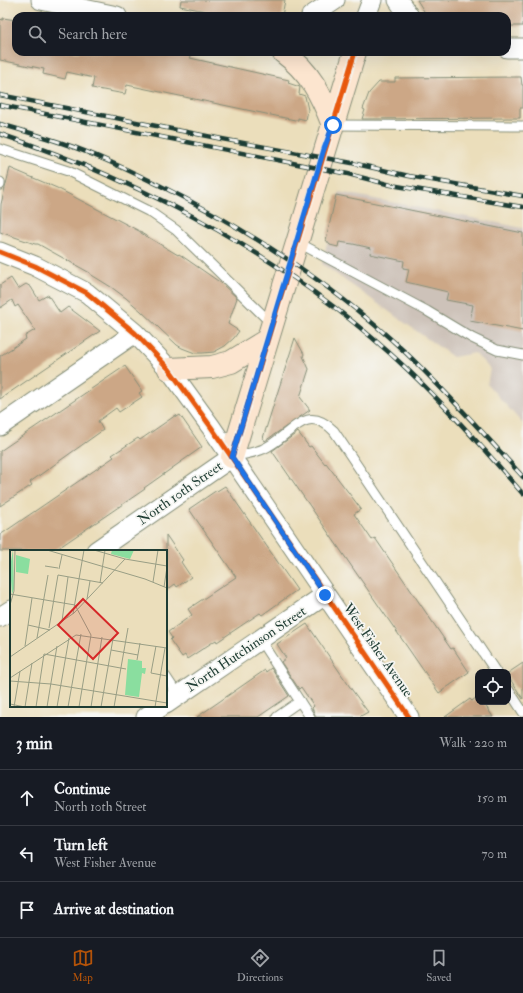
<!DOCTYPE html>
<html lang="en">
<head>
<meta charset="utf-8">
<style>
  body { margin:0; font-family:"IM FELL Double Pica",serif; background:#242831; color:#f1f3f6 }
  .controls { position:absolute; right:12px; bottom:12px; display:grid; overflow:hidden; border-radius:8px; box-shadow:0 4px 16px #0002 }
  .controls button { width:36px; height:36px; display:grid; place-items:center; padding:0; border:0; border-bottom:1px solid #363941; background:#171b24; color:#f1f3f6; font:20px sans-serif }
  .stop { position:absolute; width:12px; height:12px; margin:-9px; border:3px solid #1a73e8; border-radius:50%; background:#fff }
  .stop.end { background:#1a73e8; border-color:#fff; box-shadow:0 1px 4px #0008 }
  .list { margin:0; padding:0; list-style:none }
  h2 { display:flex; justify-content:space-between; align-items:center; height:52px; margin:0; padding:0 16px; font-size:17px }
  h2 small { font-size:13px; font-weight:400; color:#9ea1a6 }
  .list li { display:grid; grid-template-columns:26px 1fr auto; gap:12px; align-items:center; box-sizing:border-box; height:56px; padding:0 16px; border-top:1px solid #363941 }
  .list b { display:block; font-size:15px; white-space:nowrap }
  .list p { margin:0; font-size:13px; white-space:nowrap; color:#9ea1a6 }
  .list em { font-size:13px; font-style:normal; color:#9ea1a6 }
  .icon { flex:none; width:22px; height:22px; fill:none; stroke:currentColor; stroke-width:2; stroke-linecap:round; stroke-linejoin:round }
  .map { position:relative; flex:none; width:523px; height:717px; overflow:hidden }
  .search { position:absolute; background:#171b24; box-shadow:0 4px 16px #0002; left:12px; right:12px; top:12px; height:44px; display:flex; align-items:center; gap:10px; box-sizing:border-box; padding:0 14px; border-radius:12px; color:#9ea1a6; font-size:15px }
  .sheet { height:220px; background:#171b24 }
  nav { display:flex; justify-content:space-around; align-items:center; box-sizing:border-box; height:56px; border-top:1px solid #363941; background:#171b24; font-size:11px; color:#9ea1a6 }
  nav a { display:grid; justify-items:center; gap:2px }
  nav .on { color:#b45309 }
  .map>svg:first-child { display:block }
  .industrial { fill:#cdc2b9 }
  .building { fill:#cca786 }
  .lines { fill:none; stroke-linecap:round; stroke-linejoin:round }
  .lane-casing { stroke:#858e78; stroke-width:11 }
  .street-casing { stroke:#858e78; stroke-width:21 }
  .secondary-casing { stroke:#858e78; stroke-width:24 }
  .lane { stroke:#fff; stroke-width:9 }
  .street { stroke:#fff; stroke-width:19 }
  .secondary { stroke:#fce5cf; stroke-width:22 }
  .rail-casing { stroke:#1f3d34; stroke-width:4.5 }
  .rail { stroke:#f6f6f2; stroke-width:3; stroke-dasharray:9; stroke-linecap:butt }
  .cycleway-casing { stroke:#f6f6f2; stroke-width:8 }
  .cycleway { stroke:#e8590c; stroke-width:5 }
  .route { stroke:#1a73e8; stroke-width:5 }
  .labels { text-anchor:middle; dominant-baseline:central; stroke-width:3.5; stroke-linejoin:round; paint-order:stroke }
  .street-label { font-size:14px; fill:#1f3d34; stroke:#f6f6f2 }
  .inset-road { fill:none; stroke:#999e85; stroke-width:1 }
  .view { fill:#d62828; fill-opacity:0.15; stroke:#d62828; stroke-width:2 }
  .inset-edge { fill:none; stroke:#1f3d34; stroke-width:2 }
</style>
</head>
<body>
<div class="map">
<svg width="523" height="717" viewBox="0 0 523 717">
  <rect width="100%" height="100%" fill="#f6f6f2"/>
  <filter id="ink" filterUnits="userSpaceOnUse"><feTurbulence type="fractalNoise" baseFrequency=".025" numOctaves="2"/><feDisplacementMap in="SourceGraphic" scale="8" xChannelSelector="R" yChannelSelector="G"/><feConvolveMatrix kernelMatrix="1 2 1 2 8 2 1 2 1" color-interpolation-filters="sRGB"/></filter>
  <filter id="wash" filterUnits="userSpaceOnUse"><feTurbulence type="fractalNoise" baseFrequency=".012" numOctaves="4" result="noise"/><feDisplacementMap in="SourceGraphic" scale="16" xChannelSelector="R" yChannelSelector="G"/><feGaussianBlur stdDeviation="0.9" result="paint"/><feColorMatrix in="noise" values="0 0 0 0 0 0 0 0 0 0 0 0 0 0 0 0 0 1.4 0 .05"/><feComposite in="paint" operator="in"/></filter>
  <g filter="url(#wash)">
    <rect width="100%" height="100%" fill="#ebdebb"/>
    <path class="industrial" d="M339 192 523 228V424L487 384 490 369 475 353 453 357 322 264Z"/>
    <g id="blocks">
      <path class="building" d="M181 0H285L282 16H241L230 13V16L180 6Z
        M417 0H523V26H507V16H427Z
        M3 18 16 20V52H171L191 56 190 58 289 80 288 83 300 87 299 94 305 96 308 110 306 120 298 118V120H295L127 85 125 94 92 88 94 78 67 72 65 79 43 74 44 69 0 60V19L3 20Z
        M521 77 522 85H523V108H520V118L362 119 365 110 363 109 369 93 379 82H395V78Z
        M10 168 57 188 141 232V233L178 255 179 254 221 283 237 298 228 324 239 331 234 338 225 346 214 352 203 353H195L182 348 177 345 141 311 126 298 111 287 90 274V273L38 244H35L0 232 1 204Z
        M336 195 523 233V331L470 321 473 305 446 300 448 292 406 282 409 269 403 268 404 261 370 254 371 248 353 244 339 242 338 247 330 245 326 240Z
        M11 278 18 289 26 284 31 287 39 300 48 295 60 313 68 307 100 331 0 399V356L26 339 25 336 35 330 18 305 15 307 12 300 0 308V285Z
        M295 338 304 354 303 356 309 369 300 397 310 410 265 441 263 438Z
        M125 366 142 391 139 393 142 397 119 412 116 408 98 421 103 430 30 482 32 485 0 506V451Z
        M176 415 177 417 180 415 202 447 144 488 145 489 54 551H0V535L114 457 112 455 138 438 140 440Z
        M298 432 309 447 311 446 325 464 326 463 361 509 354 514 372 540 375 538 442 636 451 649 453 648 469 672 439 693 272 451Z
        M225 486 297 590 262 615 260 613 217 642 216 640 187 659 185 655 182 657 170 640 172 638 168 632 192 615 188 609 236 577 189 509 217 490V491Z
        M166 535 183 560 181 562 191 577 177 587 175 584 166 591Z
        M307 624 352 690 368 712 359 717H316L312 708 314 706 301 687 299 689 281 662 286 658 277 644Z
        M523 663V699L508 676V673Z
        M271 668 289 696 258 717H197L265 670 266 672Z
        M477 697 478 702H483L493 717H445L470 699 472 701Z"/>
    </g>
  </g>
  <g filter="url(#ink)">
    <use href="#blocks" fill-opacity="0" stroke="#858e78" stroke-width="1"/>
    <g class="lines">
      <defs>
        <path id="lane" d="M333 125 523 126
          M0 149 68 171 150 212 176 230 272 324
          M0 182V185
          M297 242 427 311 472 338 497 350 523 355
          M233 457C243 454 254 453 263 449 290 438 304 401 334 431L496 672
          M260 640 310 717
          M166 677 178 695
          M508 689 523 712
          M277 717 300 701"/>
        <path id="street" d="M41 0 117 16
          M398 0 409 16
          M311 16 335 0
          M366 16 372 0
          M507 48H523
          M0 252 35 266 87 293 135 333 169 369 211 427 409 717
          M0 426 135 333
          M96 551 232 457
          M0 617 11 610
          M166 704 325 595
          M146 717 162 706"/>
        <path id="secondary" d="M283 52C310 72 321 94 333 125
          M169 369 212 367 231 362 267 340
          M232 457 355 52"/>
      </defs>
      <use href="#lane" class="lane-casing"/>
      <use href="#street" class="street-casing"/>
      <use href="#secondary" class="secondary-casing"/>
      <use href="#lane" class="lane"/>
      <use href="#street" class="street"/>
      <use href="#secondary" class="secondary"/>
      <defs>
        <path id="rail" d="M0 95 222 139 352 163 409 176 523 196
          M0 105 348 174 391 185 523 207
          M0 124C21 130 41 136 62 143 95 154 128 170 159 185 249 230 333 284 406 353 447 392 485 435 523 477
          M0 134C150 184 293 261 408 370 449 409 486 451 523 494"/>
      </defs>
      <use href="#rail" class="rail-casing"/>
      <use href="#rail" class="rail"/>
      <defs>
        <path id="cycleway" d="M0 252 35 266 87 293 135 333 169 369 211 427 409 717
          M232 457 355 52"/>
      </defs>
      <use href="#cycleway" class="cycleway-casing"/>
      <use href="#cycleway" class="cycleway"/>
    </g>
  </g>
  <g class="lines" filter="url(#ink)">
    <path class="route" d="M325 595 232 457 324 149 333 125"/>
  </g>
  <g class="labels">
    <g class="street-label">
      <text transform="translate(180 493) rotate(-35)">North 10th Street</text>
      <text transform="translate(246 649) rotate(-34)">North Hutchinson Street</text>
      <text transform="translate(378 650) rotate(55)">West Fisher Avenue</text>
    </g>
  </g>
  <g transform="translate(10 550)">
    <rect width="157" height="157" fill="#ebdebb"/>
    <path d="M3 0 4 39 2 44 0 17ZM102 0H124L120 9 101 4ZM6 5 20 9 18 24 6 22ZM118 109 132 111V118H136L135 124 132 123 129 147 115 145Z" fill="#8ade9f"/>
    <path class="inset-road" d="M37 0 135 29 157 38M84 0 115 9 157 16M35 16 48 18M49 19 52 5M143 32 148 0M90 33 95 0M154 37 157 17M0 44 65 55M77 49 80 31M0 55 4 41 5 0M65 55 81 85 69 157M63 64 74 0M52 71 58 27M18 75 40 80M39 78 48 25 93 33M27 88 38 25M15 96 22 48M146 96 141 123 157 126M101 100 128 105M0 107 64 63 115 9M127 110 130 93M0 128 66 85 157 98M0 131 41 134 157 153M0 154 15 157M4 157 10 121M15 157 22 113M26 157 34 104 116 119M37 157 47 96M47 157 59 88M58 157 71 84M81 157 92 87M91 157 103 89M104 157 118 78M145 157 155 98"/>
    <path class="view" d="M73 49 108 83 83 109 48 75Z"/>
    <rect width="157" height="157" class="inset-edge"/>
  </g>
</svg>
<div class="controls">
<button><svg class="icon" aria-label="locate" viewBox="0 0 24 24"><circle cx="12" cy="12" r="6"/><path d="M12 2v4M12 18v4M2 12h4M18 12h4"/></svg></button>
</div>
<div class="stop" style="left:333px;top:125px"></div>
<div class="stop end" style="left:325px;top:595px"></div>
<div class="search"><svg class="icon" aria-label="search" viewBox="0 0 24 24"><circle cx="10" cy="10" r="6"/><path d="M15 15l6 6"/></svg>Search here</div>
</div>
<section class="sheet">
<h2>3 min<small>Walk · 220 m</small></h2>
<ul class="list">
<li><svg class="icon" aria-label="ahead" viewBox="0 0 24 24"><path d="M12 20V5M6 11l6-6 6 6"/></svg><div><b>Continue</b><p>North 10th Street</p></div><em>150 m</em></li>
<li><svg class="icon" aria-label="left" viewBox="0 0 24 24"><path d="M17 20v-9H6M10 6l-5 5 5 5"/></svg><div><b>Turn left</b><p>West Fisher Avenue</p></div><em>70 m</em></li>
<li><svg class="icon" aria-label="arrive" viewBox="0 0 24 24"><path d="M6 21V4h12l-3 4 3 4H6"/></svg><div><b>Arrive at destination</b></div></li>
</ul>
</section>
<nav>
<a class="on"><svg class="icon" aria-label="map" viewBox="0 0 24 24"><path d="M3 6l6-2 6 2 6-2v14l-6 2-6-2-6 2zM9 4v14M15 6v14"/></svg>Map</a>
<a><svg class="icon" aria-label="directions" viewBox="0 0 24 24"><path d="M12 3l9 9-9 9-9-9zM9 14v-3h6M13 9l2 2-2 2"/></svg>Directions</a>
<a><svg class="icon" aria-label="saved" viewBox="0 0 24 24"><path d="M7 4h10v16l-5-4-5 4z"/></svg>Saved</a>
</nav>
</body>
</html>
